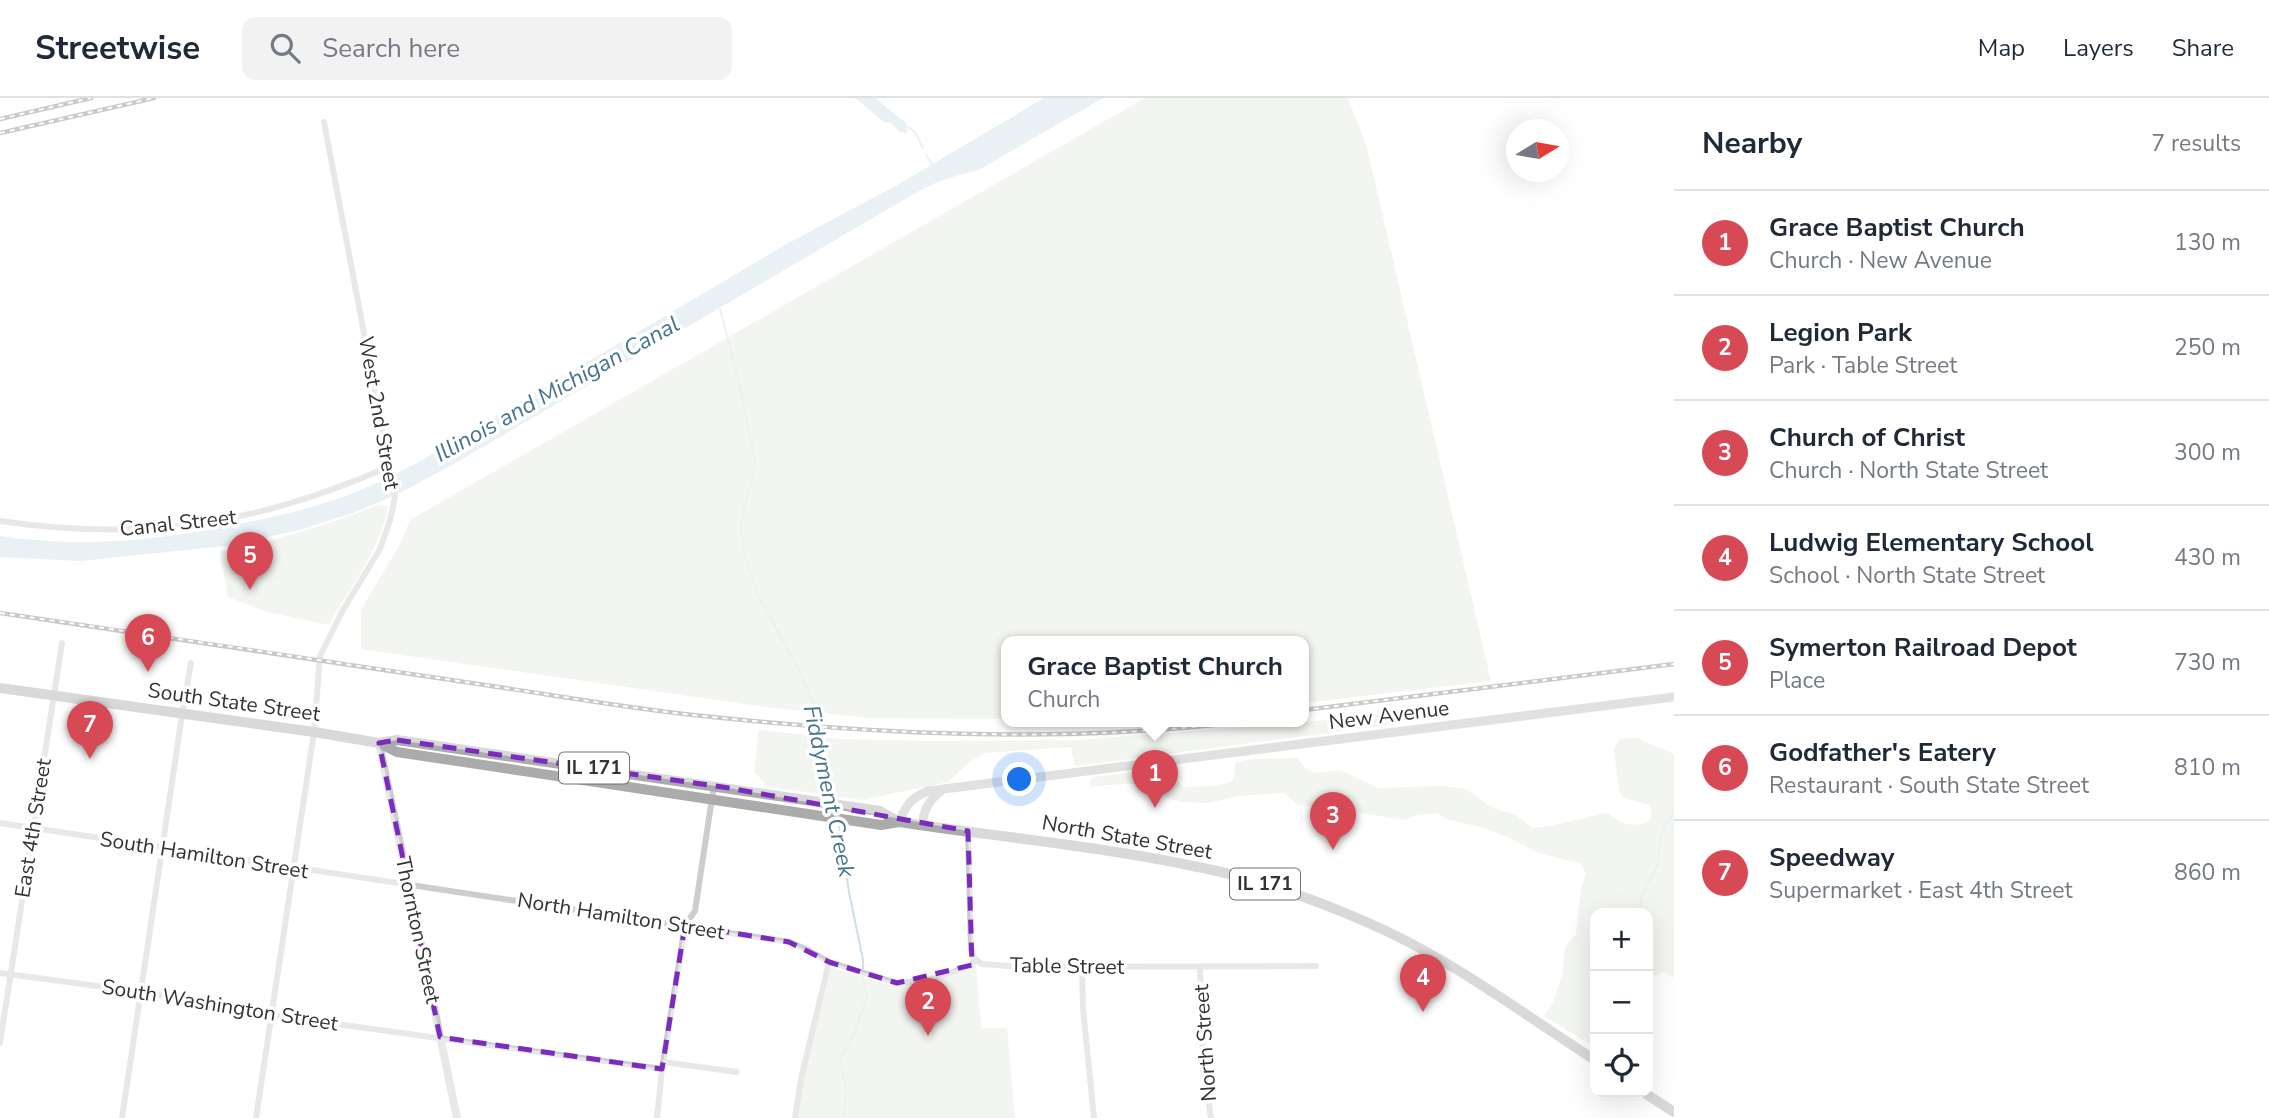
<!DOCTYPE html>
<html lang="en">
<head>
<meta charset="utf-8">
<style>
  body { margin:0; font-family:"Nunito Sans",sans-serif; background:#f2f2f3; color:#1f2937 }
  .controls { position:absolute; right:21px; bottom:21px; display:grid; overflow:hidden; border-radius:14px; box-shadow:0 7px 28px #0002 }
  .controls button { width:63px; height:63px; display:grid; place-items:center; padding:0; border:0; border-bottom:2px solid #e0e1e3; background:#fff; color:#1f2937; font:35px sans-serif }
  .compass { position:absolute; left:1506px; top:21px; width:63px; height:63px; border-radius:50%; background:#fff; box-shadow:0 7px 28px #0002; rotate:79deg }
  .you { position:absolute; left:1020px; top:682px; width:24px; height:24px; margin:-18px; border:5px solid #fff; border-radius:50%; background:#1a73e8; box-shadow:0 0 0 10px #1a73e833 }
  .badge { display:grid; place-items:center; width:46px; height:46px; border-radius:50%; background:#d64955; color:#fff; font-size:23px; font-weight:700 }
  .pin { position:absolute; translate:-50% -58px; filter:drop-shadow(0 2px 4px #0008) }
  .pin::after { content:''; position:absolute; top:37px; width:24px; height:21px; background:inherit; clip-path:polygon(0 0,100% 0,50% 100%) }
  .popup { position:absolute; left:1001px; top:538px; width:308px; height:91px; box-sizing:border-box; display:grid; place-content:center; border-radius:14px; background:#fff; filter:drop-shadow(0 2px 5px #0005); font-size:23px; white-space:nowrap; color:#747a83 }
  .popup b { font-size:26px; color:#1f2937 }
  .popup::after { content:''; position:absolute; left:50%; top:100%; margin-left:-14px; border:14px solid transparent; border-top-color:#fff }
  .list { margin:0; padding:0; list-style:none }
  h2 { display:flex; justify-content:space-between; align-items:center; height:91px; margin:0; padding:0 28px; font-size:30px }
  h2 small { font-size:23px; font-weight:400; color:#747a83 }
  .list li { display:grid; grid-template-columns:46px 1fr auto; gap:21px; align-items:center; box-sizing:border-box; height:105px; padding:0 28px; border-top:2px solid #e0e1e3 }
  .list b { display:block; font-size:26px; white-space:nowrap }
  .list p { margin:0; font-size:23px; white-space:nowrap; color:#747a83 }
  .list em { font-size:23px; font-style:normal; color:#747a83 }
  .icon { flex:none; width:38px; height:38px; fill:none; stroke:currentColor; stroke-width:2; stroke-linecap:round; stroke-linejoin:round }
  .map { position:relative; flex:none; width:1674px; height:1020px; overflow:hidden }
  header { display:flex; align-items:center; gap:42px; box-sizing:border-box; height:98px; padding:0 35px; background:#fff; border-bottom:2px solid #e0e1e3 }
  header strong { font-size:33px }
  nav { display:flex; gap:38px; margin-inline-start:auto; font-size:24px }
  .search { width:490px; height:63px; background:#f2f2f3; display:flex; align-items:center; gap:18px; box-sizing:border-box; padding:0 24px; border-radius:14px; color:#747a83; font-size:26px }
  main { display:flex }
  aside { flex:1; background:#fff }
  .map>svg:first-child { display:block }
  .green { fill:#e3e8dd }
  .water { fill:#cedfe9 }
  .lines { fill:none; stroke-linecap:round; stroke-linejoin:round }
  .stream { stroke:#cedfe9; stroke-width:2 }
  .minor { stroke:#cdcdcd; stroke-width:6 }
  .tertiary { stroke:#cdcdcd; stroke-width:8 }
  .secondary { stroke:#bdbdbd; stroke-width:9 }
  .primary { stroke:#ababab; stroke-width:10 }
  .rail-casing { stroke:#888; stroke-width:4.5 }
  .rail { stroke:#fff; stroke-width:2; stroke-dasharray:5; stroke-linecap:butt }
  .marked { fill:none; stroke:#7b2cbf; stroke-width:5; stroke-dasharray:14 9; stroke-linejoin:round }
  .labels { text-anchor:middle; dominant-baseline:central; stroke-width:7; stroke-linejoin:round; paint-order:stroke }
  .shield { fill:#fff; stroke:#707070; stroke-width:2 }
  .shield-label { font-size:19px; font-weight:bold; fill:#333 }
  .street-label { font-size:21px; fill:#333; stroke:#fff }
  .water-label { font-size:23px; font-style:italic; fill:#47748e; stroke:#fff }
</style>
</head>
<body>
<header>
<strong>Streetwise</strong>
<div class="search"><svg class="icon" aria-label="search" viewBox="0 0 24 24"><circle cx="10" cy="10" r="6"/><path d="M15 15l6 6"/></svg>Search here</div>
<nav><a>Map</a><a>Layers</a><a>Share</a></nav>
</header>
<main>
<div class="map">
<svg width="1674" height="1020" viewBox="0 0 1674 1020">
  <rect width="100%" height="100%" fill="#fff"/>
  <path class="green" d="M1145 0H1348L1367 50 1491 583 1304 605V544H1006V621L869 620 765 609 361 551V512L400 446 410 422Z
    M378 407 388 408C381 452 350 488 329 527L268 514 228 499 220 454C275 443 326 428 378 407Z
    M1443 609 1448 612 1443 617 1397 626 1075 668 1071 649 985 655 971 663 948 684 863 702 769 689 754 674 759 632 840 641 929 643 1080 642 1309 624Z
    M1637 640 1674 656V880L1664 874 1648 881V815H1595V949L1544 918 1553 904 1562 877 1565 849 1576 836 1581 789 1586 776 1580 765 1538 755 1510 740 1481 729 1448 722 1437 715 1417 717 1404 722 1324 709 1298 707 1284 695 1239 698 1208 705 1182 704 1166 700 1153 686H1120L1091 689 1090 683 1094 679 1156 671 1170 675 1184 689 1217 688 1233 683 1236 664 1253 661 1297 660 1304 669 1314 675 1340 672 1378 690 1442 688 1465 691 1495 711 1516 717 1532 730C1557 729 1582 719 1607 715 1623 726 1629 730 1648 724L1652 718 1650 707 1625 700 1619 694 1614 651 1620 641Z
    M976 868 981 930H1007L1015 1020H797L803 983 831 869C856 876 886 890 912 888 935 886 956 877 976 868Z"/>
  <path class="water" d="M855 0H875L906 25 907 35 900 34 891 25 884 24Z
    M1044 0H1103L982 70C971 75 960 76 949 80 936 84 924 90 912 97L452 367 396 397 353 415 299 432 225 448 81 463 0 459V438C85 450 150 443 234 427 276 419 319 409 358 393 378 385 397 375 417 365L785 147 899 86Z"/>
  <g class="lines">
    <path class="stream" d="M908 29 915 34 923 50
      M926 57 932 66
      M720 211 738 280 755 362 752 383 744 410 741 429 744 455 758 498 795 564 816 609 834 700
      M839 727 849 794 863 862V873
      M1639 815 1643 794 1658 766 1659 747 1664 729 1674 716
      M844 1020 846 991 840 962 853 939 867 899 862 878"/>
    <path class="minor" d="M0 423C142 444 258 427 390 368
      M0 725 789 844 808 852 829 864 897 885 916 884 937 880 972 867 975 861
      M968 733 971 852 975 861
      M975 861 982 866 1022 869 1316 868
      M1200 869 1203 967 1211 1020
      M1082 870 1083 910 1094 1020
      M0 875 142 894 272 917 662 971
      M0 945 62 545
      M663 964 737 974
      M122 1020 182 617 191 565
      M256 1020 314 634 320 558 343 512 380 451 390 422 395 399 324 24
      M657 1020 662 971 685 827 695 813 714 687
      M795 1020 801 981 829 864"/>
    <path class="tertiary" d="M379 645 457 1020"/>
    <path class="secondary" d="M899 724C906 707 911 700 928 693L1674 599
      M922 727C924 712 928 703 940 694"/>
    <path class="primary" d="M0 590 314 634 379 645 397 654 881 727 899 724C999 739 1099 748 1198 769 1255 780 1311 800 1364 823 1447 858 1520 914 1595 962
      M379 645 397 642 880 713 899 724
      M1643 994 1674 1014"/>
    <defs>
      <path id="rail" d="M0 21 91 0
        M0 35 154 0
        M0 515C160 538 319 562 478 586 547 596 615 608 684 616 868 636 1056 646 1241 624
        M1304 612 1674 566"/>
    </defs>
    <use href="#rail" class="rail-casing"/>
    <use href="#rail" class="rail"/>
  </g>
  <path d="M0 0H1674V1020H0ZM397 642 729 690 968 733 972 867 897 885 829 864 789 844 685 827 662 971 440 939 379 645Z" fill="#fff" fill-opacity=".55" fill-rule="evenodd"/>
  <path class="marked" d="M397 642 729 690 968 733 972 867 897 885 829 864 789 844 685 827 662 971 440 939 379 645Z"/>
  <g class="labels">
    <g class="shield">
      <rect x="559" y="654.5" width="70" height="31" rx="5"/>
      <rect x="1230" y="770.5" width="70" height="31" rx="5"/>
    </g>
    <g class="shield-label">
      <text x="594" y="670">IL 171</text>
      <text x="1265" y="786">IL 171</text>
    </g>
    <g class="street-label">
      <text transform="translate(379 315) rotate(80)">West 2nd Street</text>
      <text transform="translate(178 425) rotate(-6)">Canal Street</text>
      <text transform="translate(234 604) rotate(8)">South State Street</text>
      <text transform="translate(1389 617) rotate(-7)">New Avenue</text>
      <text transform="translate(33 730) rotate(-81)">East 4th Street</text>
      <text transform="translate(1127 739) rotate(10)">North State Street</text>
      <text transform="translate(204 757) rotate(9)">South Hamilton Street</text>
      <text transform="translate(621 818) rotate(9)">North Hamilton Street</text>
      <text transform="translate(418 832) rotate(78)">Thornton Street</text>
      <text transform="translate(1067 868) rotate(1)">Table Street</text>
      <text transform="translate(220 907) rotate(9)">South Washington Street</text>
      <text transform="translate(1205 945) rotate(-94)">North Street</text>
    </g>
    <g class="water-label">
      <text transform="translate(557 291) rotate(-29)">Illinois and Michigan Canal</text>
      <text transform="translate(829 693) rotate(78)">Fiddyment Creek</text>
    </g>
  </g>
</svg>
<div class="controls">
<button>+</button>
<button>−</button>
<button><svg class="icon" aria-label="locate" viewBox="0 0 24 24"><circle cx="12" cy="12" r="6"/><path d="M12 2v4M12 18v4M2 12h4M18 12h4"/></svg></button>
</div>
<svg class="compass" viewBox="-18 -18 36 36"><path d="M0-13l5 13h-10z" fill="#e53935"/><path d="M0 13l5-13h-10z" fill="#747a83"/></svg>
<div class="you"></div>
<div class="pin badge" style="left:1155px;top:710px">1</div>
<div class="popup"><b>Grace Baptist Church</b>Church</div>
<div class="pin badge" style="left:928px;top:938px">2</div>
<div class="pin badge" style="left:1333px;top:752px">3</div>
<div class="pin badge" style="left:1423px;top:914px">4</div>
<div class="pin badge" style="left:250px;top:492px">5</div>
<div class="pin badge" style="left:148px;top:574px">6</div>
<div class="pin badge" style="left:90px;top:661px">7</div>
</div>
<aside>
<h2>Nearby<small>7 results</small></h2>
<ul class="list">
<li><span class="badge">1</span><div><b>Grace Baptist Church</b><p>Church · New Avenue</p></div><em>130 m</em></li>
<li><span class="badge">2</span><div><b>Legion Park</b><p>Park · Table Street</p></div><em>250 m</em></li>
<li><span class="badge">3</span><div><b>Church of Christ</b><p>Church · North State Street</p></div><em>300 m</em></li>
<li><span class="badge">4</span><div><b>Ludwig Elementary School</b><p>School · North State Street</p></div><em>430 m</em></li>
<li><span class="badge">5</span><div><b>Symerton Railroad Depot</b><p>Place</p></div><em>730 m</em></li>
<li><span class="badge">6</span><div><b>Godfather's Eatery</b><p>Restaurant · South State Street</p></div><em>810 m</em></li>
<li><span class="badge">7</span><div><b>Speedway</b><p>Supermarket · East 4th Street</p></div><em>860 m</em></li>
</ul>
</aside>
</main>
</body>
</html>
